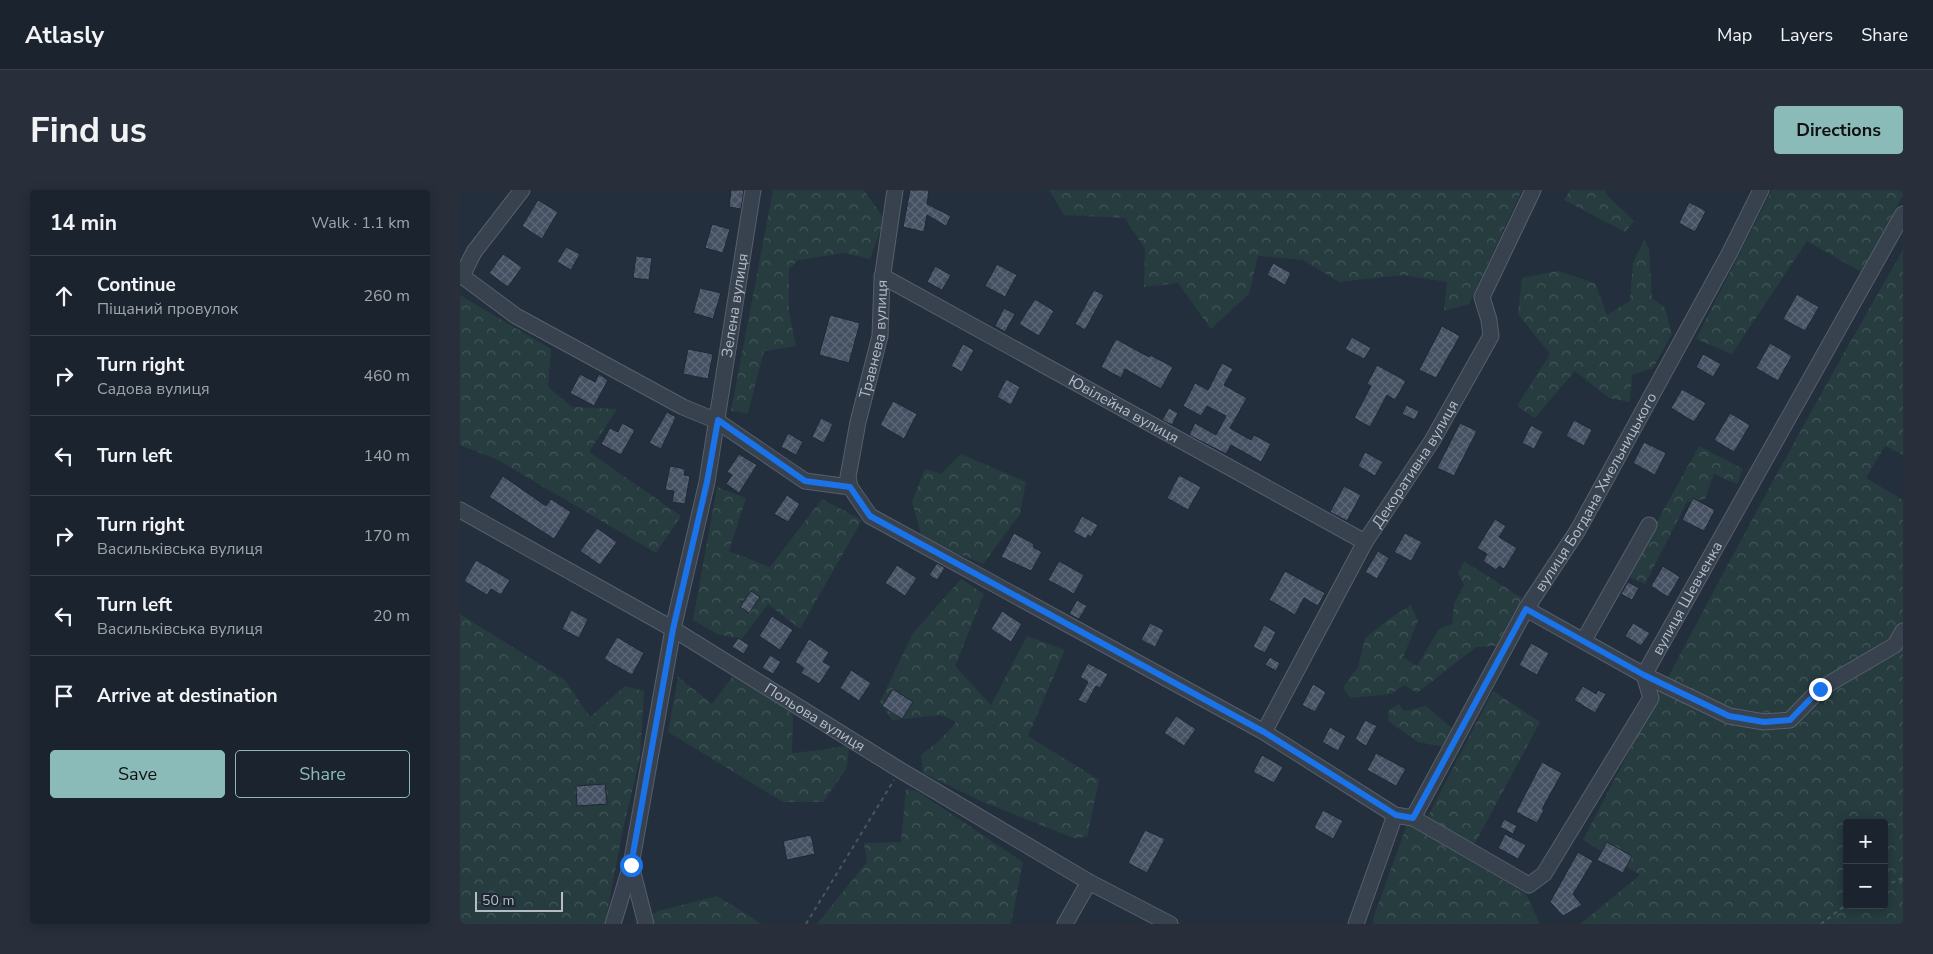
<!DOCTYPE html>
<html lang="en">
<head>
<meta charset="utf-8">
<style>
  body { margin:0; font-family:"Nunito Sans",sans-serif; background:#282f3a; color:#f1f3f6 }
  .controls { position:absolute; right:15px; bottom:15px; display:grid; overflow:hidden; border-radius:5px; box-shadow:0 2px 12px #0003 }
  .controls button { width:45px; height:45px; display:grid; place-items:center; padding:0; border:0; border-bottom:1px solid #39404a; background:#1b232e; color:#f1f3f6; font:25px sans-serif }
  .scale { position:absolute; left:15px; bottom:12px; width:88px; box-sizing:border-box; padding-left:5px; border:2px solid #b4bcc9; border-top:0; font-size:14px; line-height:18px; white-space:nowrap; color:#b4bcc9; -webkit-text-stroke:4px #1d2633; paint-order:stroke }
  .stop { position:absolute; width:15px; height:15px; margin:-11px; border:4px solid #1a73e8; border-radius:50%; background:#fff }
  .stop.end { background:#1a73e8; border-color:#fff; box-shadow:0 1px 5px #0008 }
  .list { margin:0; padding:0; list-style:none }
  h2 { display:flex; justify-content:space-between; align-items:center; height:65px; margin:0; padding:0 20px; font-size:21px }
  h2 small { font-size:16px; font-weight:400; color:#a0a4aa }
  .list li { display:grid; grid-template-columns:32px 1fr auto; gap:15px; align-items:center; box-sizing:border-box; height:80px; padding:0 20px; border-top:1px solid #39404a }
  .list b { display:block; font-size:19px; white-space:nowrap }
  .list p { margin:0; font-size:16px; white-space:nowrap; color:#a0a4aa }
  .list em { font-size:16px; font-style:normal; color:#a0a4aa }
  .actions { display:flex; gap:10px; padding:15px 20px }
  .actions a { flex:1; padding:11px 0; border:1px solid #8bbbb9; border-radius:5px; text-align:center; font-size:18px; color:#8bbbb9 }
  .actions .main { background:#8bbbb9; color:#111 }
  .icon { flex:none; width:28px; height:28px; fill:none; stroke:currentColor; stroke-width:2; stroke-linecap:round; stroke-linejoin:round }
  .map { position:relative; flex:none; width:1443px; height:734px; overflow:hidden; border-radius:5px }
  header { display:flex; align-items:center; gap:30px; box-sizing:border-box; height:70px; padding:0 25px; background:#1b232e; border-bottom:1px solid #39404a }
  header strong { font-size:24px }
  nav { display:flex; gap:28px; margin-inline-start:auto; font-size:18px }
  .intro { display:flex; align-items:center; justify-content:space-between; box-sizing:border-box; height:120px; padding:0 30px }
  h1 { margin:0; font-size:35px }
  .button { padding:12px 22px; border-radius:5px; background:#8bbbb9; color:#111; font-size:18px; font-weight:700 }
  main { display:flex; gap:30px; padding:0 30px }
  aside { flex:1; background:#1b232e; border-radius:5px; box-shadow:0 2px 12px #0003 }
  .map>svg:first-child { display:block }
  .forest { fill:url(#forest-crowns); fill-rule:evenodd }
  .building { fill:url(#building-cross-hatch); stroke:#1f2835 }
  .lines { fill:none; stroke-linecap:round; stroke-linejoin:round }
  .minor-casing { stroke:#565f6c; stroke-width:17 }
  .path { stroke:#44595c; stroke-width:2; stroke-dasharray:4 4; stroke-linecap:butt }
  .minor { stroke:#38414e; stroke-width:15 }
  .route { stroke:#1a73e8; stroke-width:6 }
  .labels { text-anchor:middle; dominant-baseline:central; stroke-width:4.5; stroke-linejoin:round; paint-order:stroke }
  .street-label { font-size:15px; fill:#b4bcc9; stroke:#1d2633 }
</style>
</head>
<body>
<header>
<strong>Atlasly</strong>
<nav><a>Map</a><a>Layers</a><a>Share</a></nav>
</header>
<div class="intro"><h1>Find us</h1><a class="button">Directions</a></div>
<main>
<aside>
<h2>14 min<small>Walk · 1.1 km</small></h2>
<ul class="list">
<li><svg class="icon" aria-label="ahead" viewBox="0 0 24 24"><path d="M12 20V5M6 11l6-6 6 6"/></svg><div><b>Continue</b><p>Піщаний провулок</p></div><em>260 m</em></li>
<li><svg class="icon" aria-label="right" viewBox="0 0 24 24"><path d="M7 20v-9h11M14 6l5 5-5 5"/></svg><div><b>Turn right</b><p>Садова вулиця</p></div><em>460 m</em></li>
<li><svg class="icon" aria-label="left" viewBox="0 0 24 24"><path d="M17 20v-9H6M10 6l-5 5 5 5"/></svg><div><b>Turn left</b></div><em>140 m</em></li>
<li><svg class="icon" aria-label="right" viewBox="0 0 24 24"><path d="M7 20v-9h11M14 6l5 5-5 5"/></svg><div><b>Turn right</b><p>Васильківська вулиця</p></div><em>170 m</em></li>
<li><svg class="icon" aria-label="left" viewBox="0 0 24 24"><path d="M17 20v-9H6M10 6l-5 5 5 5"/></svg><div><b>Turn left</b><p>Васильківська вулиця</p></div><em>20 m</em></li>
<li><svg class="icon" aria-label="arrive" viewBox="0 0 24 24"><path d="M6 21V4h12l-3 4 3 4H6"/></svg><div><b>Arrive at destination</b></div></li>
</ul>
<div class="actions"><a class="main">Save</a><a>Share</a></div>
</aside>
<div class="map">
<svg width="1443" height="734" viewBox="0 0 1443 734">
  <defs>
    <pattern id="forest-crowns" width="20" height="18" patternUnits="userSpaceOnUse" patternTransform="scale(1.25)"><rect width="20" height="18" fill="#263c3f"/><path d="M2 6a3 3 0 1 1 6 0M12 15a3 3 0 1 1 6 0" fill="none" stroke="#435659"/></pattern>
    <pattern id="building-cross-hatch" width="8" height="8" patternUnits="userSpaceOnUse" patternTransform="scale(1.25)"><rect width="8" height="8" fill="#455162"/><path d="M0 0l8 8M0 8l8-8" fill="none" stroke="#5d6877"/></pattern>
  </defs>
  <rect width="100%" height="100%" fill="#242f3e"/>
  <path class="forest" d="M313 0H404L424 29 410 69 385 63 338 70 329 79V122L336 156 304 161 288 223 271 221Z
    M589 0H1062L1009 114 984 121 987 92 943 85 879 92 843 70 798 66 789 104 751 139 718 93 684 97 685 59 665 28 604 25Z
    M1110 0H1145L1147 5 1174 31 1165 42 1104 10Z
    M1312 0H1443V5L1403 83 1347 51 1272 164 1236 149Z
    M1184 50 1189 59 1192 108 1205 118 1212 144 1193 178 1172 185 1170 212 1149 208 1115 181 1075 228 1057 216 1090 164 1058 124 1062 88 1098 81 1135 93 1147 125 1170 111 1173 73Z
    M1443 60V265L1425 256 1406 288 1443 310V734H1120L1180 685 1123 650C1226 451 1331 253 1443 60ZM1387 633H1424V715H1387Z
    M0 105 91 159 88 197 112 217 157 219 129 262 221 326 196 363 36 269 0 255Z
    M1239 256 1283 279 1277 294 1254 284 1245 309 1227 312 1185 394 1167 386Z
    M501 264 566 292 560 324 523 374 462 349 452 311 465 279 481 284Z
    M257 297 286 308 269 361 310 377 362 309 402 330 340 439 308 414 282 449 257 444 233 430Z
    M1004 371 1062 408 1036 456 1016 457 957 503 944 495 931 504 890 508 883 497 898 477 905 448 929 429 951 415 958 431 943 467 957 476 979 439 992 434 994 414 1004 395 998 383Z
    M501 389 524 404 495 476 531 515 567 446 605 460 568 546 639 590 627 647 613 648 521 611 463 583 461 565 479 551 496 532 482 525 432 530 420 512 453 443Z
    M0 424 105 490 130 527 165 496 184 501 180 568 163 639 145 734H0Z
    M273 486 333 524 332 563 361 560 389 555 387 578 363 612H323L208 542 218 487 252 514Z
    M1033 501 1080 532 1013 657 966 630Z
    M939 514 944 521 966 516 995 541 984 557 958 552 928 531 929 520Z
    M446 599 457 601 563 672 551 734H357L407 672 404 653 441 652Z
    M947 634 1066 704 1080 734H914L913 729Z
    M257 706 302 734H174L198 721Z"/>
  <path class="building" d="M271 0H284L281 19 269 17Z
    M450 0H469L467 14 491 26 486 36 467 25 464 42 443 37Z
    M78 10 98 22 82 49 62 36Z
    M1229 12 1246 21 1235 42 1219 33Z
    M252 34 270 39 263 63 245 58Z
    M106 57 120 64 111 80 97 72Z
    M43 64 62 77 48 97 29 83Z
    M176 66 192 68 189 90 173 88Z
    M813 73 831 83 825 95 807 85Z
    M537 74 557 85 545 107 525 96Z
    M475 76 491 85 482 100 467 92Z
    M240 98 261 103 253 129 233 123Z
    M634 100 644 105 625 140 615 134Z
    M1337 104 1359 117 1345 141 1323 129Z
    M575 109 594 121 579 146 559 134Z
    M544 118 555 124 545 142 535 136Z
    M370 125 400 133 389 173 359 165Z
    M982 136 1000 146 976 188 959 180Z
    M892 147 911 158 904 169 885 159Z
    M656 149 689 167 690 165 713 177 701 199 665 179 661 188 641 177Z
    M1310 153 1332 166 1318 191 1296 178Z
    M503 154 514 160 502 182 491 176Z
    M228 159 253 164 248 189 223 184Z
    M1243 164 1261 174 1253 187 1236 177Z
    M762 173 773 179 764 195 787 208 770 238 791 250 794 245 811 254 801 272 771 255 766 264 729 245 735 233 756 245 766 226 747 216 741 226 723 216 735 193 748 200Z
    M917 175 946 191 935 210 927 205 910 237 894 228 911 196 907 194Z
    M120 184 135 192 139 184 148 190 134 216 110 203Z
    M546 189 560 197 551 215 537 207Z
    M1222 199 1246 213 1234 232 1211 218Z
    M433 211 457 224 444 249 420 235Z
    M946 215 959 221 955 230 942 224Z
    M709 218 718 223 712 235 702 230Z
    M207 222 216 227 201 259 189 253Z
    M1270 223 1290 235 1274 262 1254 250Z
    M361 228 373 234 364 253 352 247Z
    M1114 230 1132 240 1124 256 1106 246Z
    M162 233 175 240 161 265 141 254 150 238 158 242Z
    M1000 233 1017 241 994 286 977 278Z
    M1071 235 1083 242 1074 259 1062 253Z
    M328 243 343 252 336 265 321 257Z
    M1184 252 1206 263 1195 285 1173 273Z
    M905 262 923 272 915 286 898 276Z
    M279 264 297 275 279 303 266 294 272 285 267 282Z
    M210 276 225 279 224 285 230 286 225 314 212 312 214 301 205 300Z
    M719 285 741 297 728 320 707 308Z
    M43 286 86 316 91 309 111 322 94 349 29 307Z
    M884 296 901 305 887 331 870 322Z
    M327 305 340 314 328 332 314 324Z
    M1233 308 1255 320 1244 341 1222 330Z
    M622 326 638 335 631 347 628 345 626 349 613 342Z
    M1035 329 1046 336 1039 347 1057 358 1044 379 1039 376 1036 380 1023 371 1027 364 1017 358Z
    M137 338 157 352 140 375 120 361Z
    M554 343 574 354 573 357 582 362 571 381 541 367Z
    M945 343 962 352 951 371 934 362Z
    M918 361 929 368 917 389 905 382Z
    M16 370 50 390 41 405 31 399 27 405 4 391Z
    M599 371 624 385 614 404 588 390Z
    M477 373 485 378 477 390 469 385Z
    M437 375 457 388 445 406 425 393Z
    M1203 376 1220 387 1208 407 1191 396Z
    M825 381 865 403 858 416 844 408 835 425 809 410Z
    M1168 392 1179 398 1172 410 1161 404Z
    M291 401 300 407 289 423 280 417Z
    M617 410 627 416 619 429 609 424Z
    M111 420 128 429 119 448 102 439Z
    M542 421 562 434 551 452 531 439Z
    M312 426 333 440 320 460 299 446Z
    M690 433 704 440 695 457 681 450Z
    M1173 433 1190 443 1181 456 1165 446Z
    M804 435 816 442 805 463 793 457Z
    M157 447 184 463 172 485 144 469Z
    M278 448 289 455 284 464 272 457Z
    M349 449 369 462 363 472 371 476 359 494 341 483 344 478 335 472Z
    M1071 453 1089 463 1077 485 1059 475Z
    M310 465 321 472 313 484 302 478Z
    M810 467 820 473 816 481 805 475Z
    M628 473 648 484 640 498 636 496 626 514 618 510 628 492 620 487Z
    M391 480 411 493 399 511 380 498Z
    M853 494 866 502 855 522 842 515Z
    M1123 496 1136 504 1138 500 1146 504 1135 523 1114 510Z
    M433 499 453 512 442 529 422 516Z
    M716 526 736 539 724 556 704 543Z
    M905 530 917 536 906 556 895 549Z
    M870 537 886 546 878 561 862 552Z
    M916 563 946 579 936 596 907 580Z
    M802 565 823 577 814 593 793 582Z
    M1082 572 1102 583 1082 619 1084 620 1077 633 1056 622Z
    M145 594 147 614 117 616 116 596Z
    M863 620 883 631 873 649 854 638Z
    M1044 629 1057 636 1053 644 1040 637Z
    M685 640 705 649 687 683 668 673Z
    M1045 644 1066 655 1058 669 1038 658Z
    M351 645 355 664 327 670 323 651Z
    M1147 652 1172 666 1163 683 1137 670Z
    M1118 662 1133 671 1113 704 1122 715 1103 726 1090 712Z"/>
  <g class="lines">
    <defs>
      <g id="minor">
        <path id="s1" d="M62 0 14 62 2 86 56 126 223 217 257 231 345 291 390 297 410 326 804 542 935 625 953 628 1069 695 1084 684 1191 508 1184 485 1443 24"/>
        <path id="s2" d="M422 86 905 352"/>
        <path id="s3" d="M390 297 388 287 398 232 420 146 422 90 435 0"/>
        <path id="s4" d="M0 320 213 439 440 580 629 692 710 734"/>
        <path d="M1066 419 1184 485 1269 526 1304 532 1330 530 1360 499 1435 455 1443 441"/>
        <path d="M1124 450 1189 335"/>
        <path id="s5" d="M804 542 905 352 972 251 1031 146 1029 130 1022 107 1073 0"/>
        <path id="s6" d="M953 628 1066 419 1118 340 1269 64 1301 0"/>
        <path d="M171 675 186 734"/>
        <path id="s7" d="M153 734 171 675 213 439 247 292 293 0"/>
        <path d="M605 734 629 692"/>
        <path d="M896 734 935 625"/>
      </g>
    </defs>
    <use href="#minor" class="minor-casing"/>
    <path class="path" d="M1424 696 1443 688
      M346 734 434 590
      M1361 734 1387 714"/>
    <use href="#minor" class="minor"/>
  </g>
  <g class="lines">
    <path class="route" d="M171 675 213 439 247 292 258 230 345 291 390 297 410 326 804 542 936 625 953 628 1066 419 1184 485 1269 526 1304 532 1330 530 1360 499"/>
  </g>
  <g class="labels">
    <g class="street-label">
      <text stroke="none"><textPath href="#s7" startOffset="631">Зелена вулиця</textPath></text>
      <text stroke="none"><textPath href="#s3" startOffset="151">Травнева вулиця</textPath></text>
      <text stroke="none"><textPath href="#s2" startOffset="276">Ювілейна вулиця</textPath></text>
      <text stroke="none"><textPath href="#s5" startOffset="308">Декоративна вулиця</textPath></text>
      <text stroke="none"><textPath href="#s6" startOffset="374">вулиця Богдана Хмельницького</textPath></text>
      <text stroke="none"><textPath href="#s1" startOffset="1680">вулиця Шевченка</textPath></text>
      <text stroke="none"><textPath href="#s4" startOffset="411">Польова вулиця</textPath></text>
    </g>
  </g>
</svg>
<div class="controls">
<button>+</button>
<button>−</button>
</div>
<div class="scale">50 m</div>
<div class="stop" style="left:171px;top:675px"></div>
<div class="stop end" style="left:1360px;top:499px"></div>
</div>
</main>
</body>
</html>
